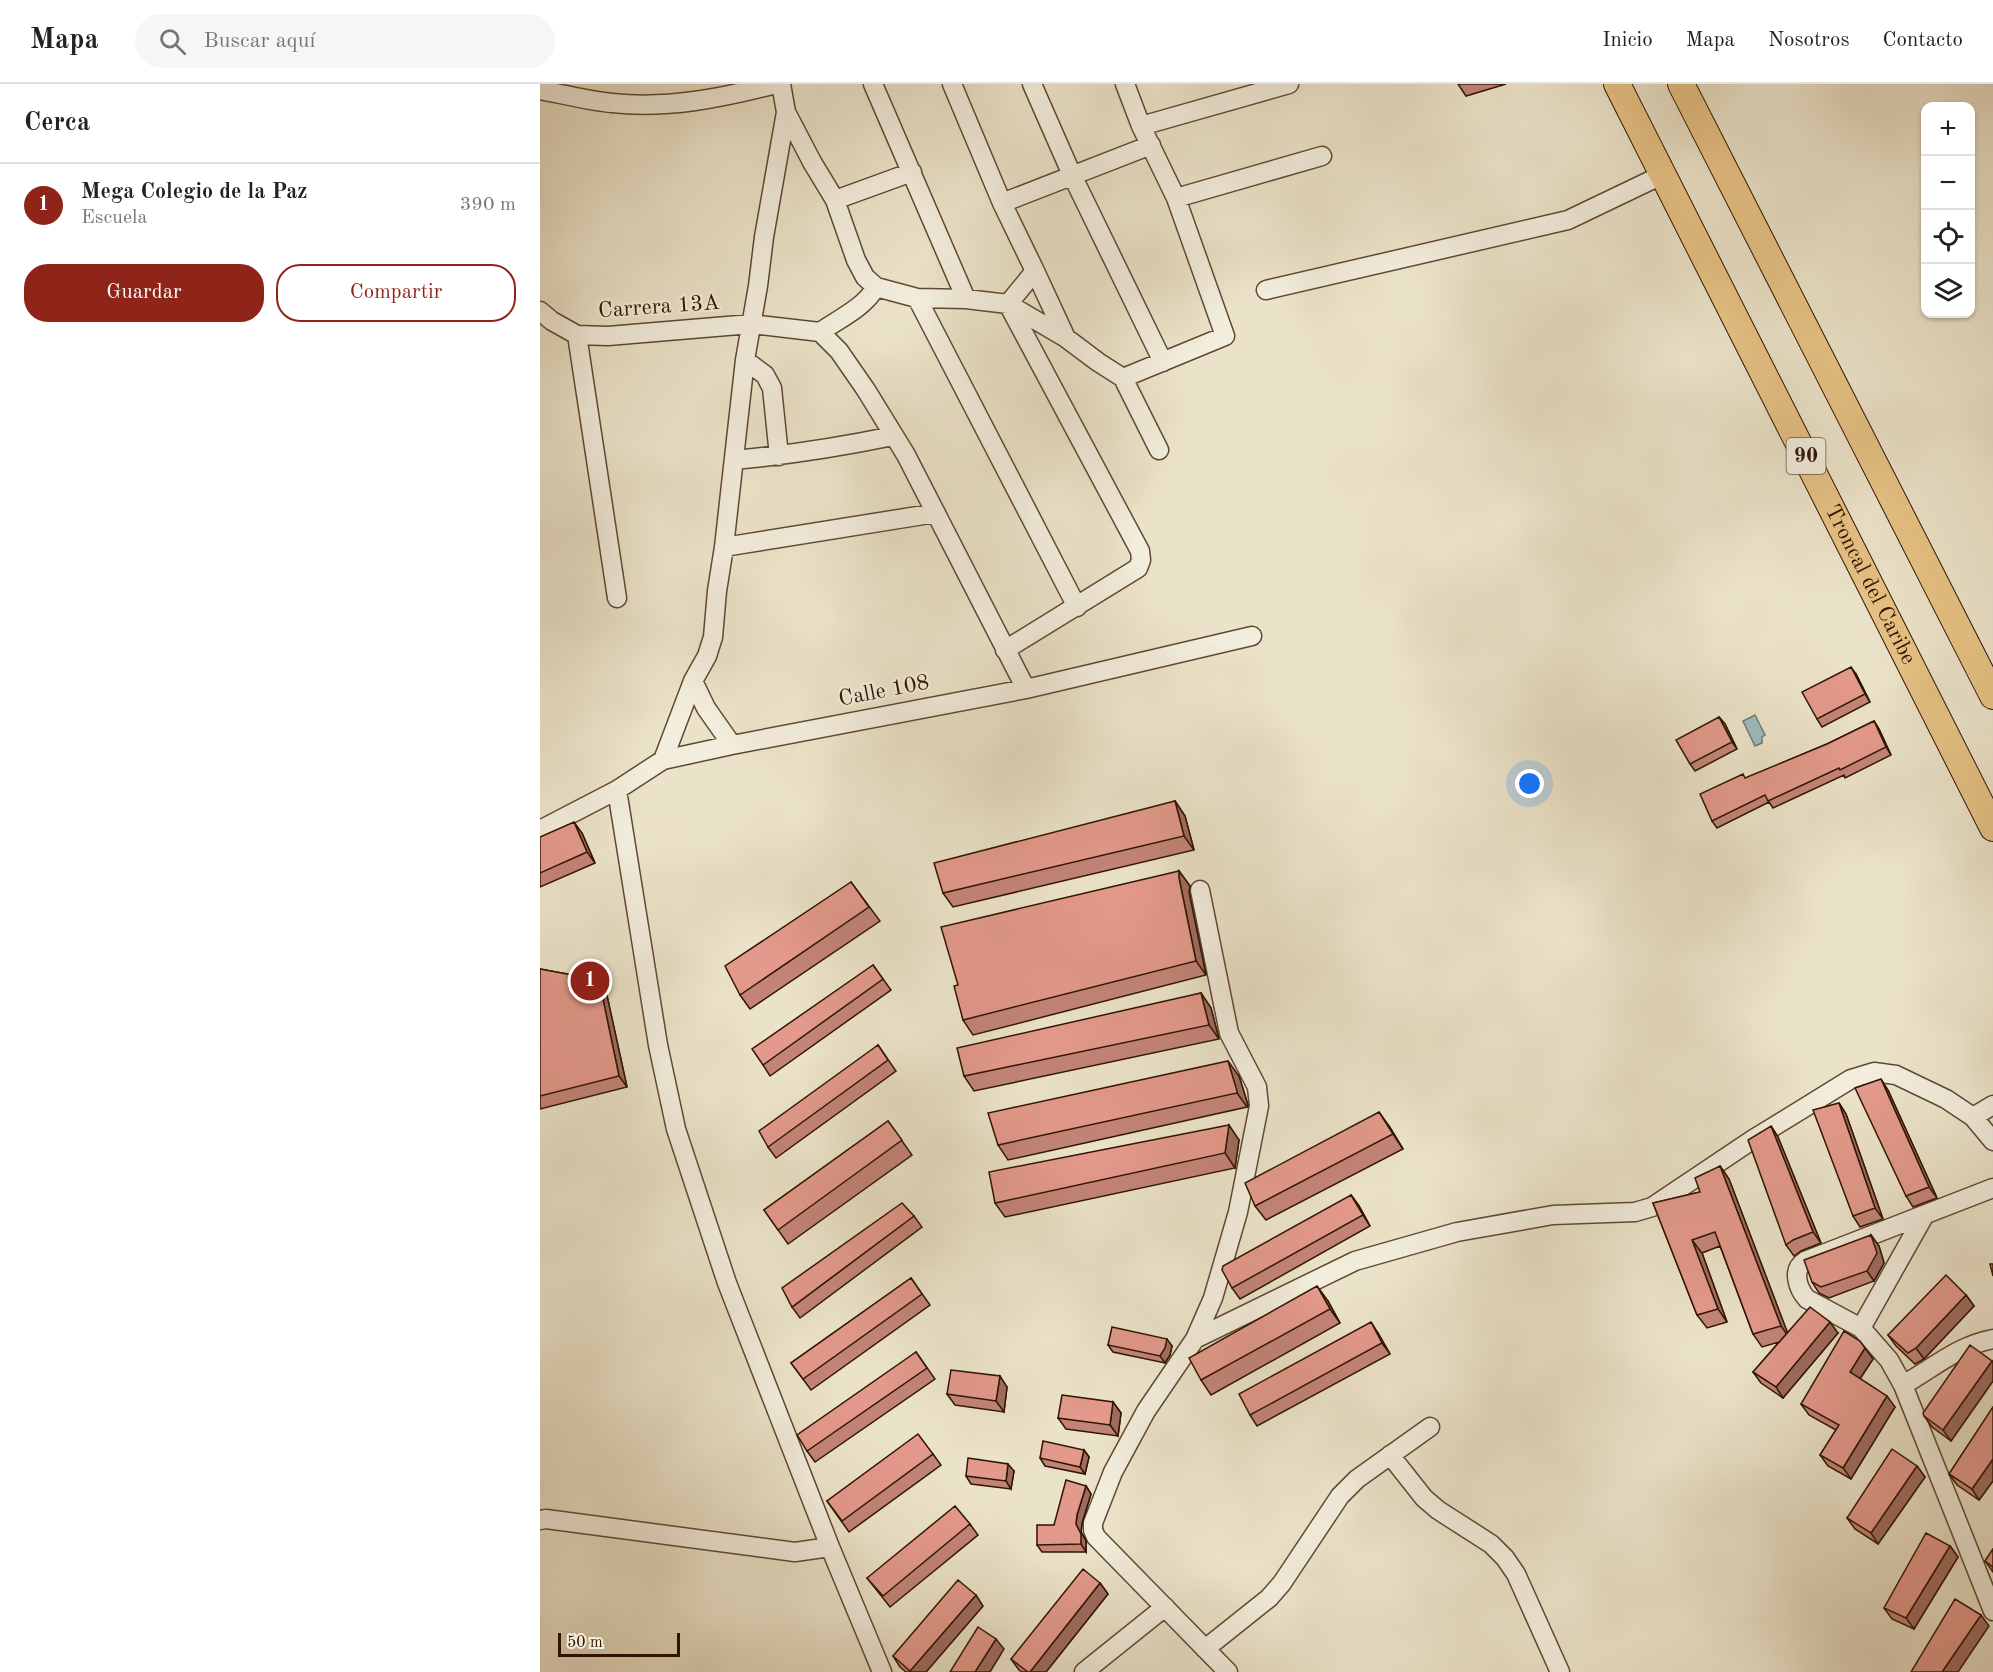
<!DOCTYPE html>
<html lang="es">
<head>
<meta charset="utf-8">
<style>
  body { margin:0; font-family:"Old Standard TT",serif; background:#f6f6f6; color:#222 }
  .controls { position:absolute; right:18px; top:18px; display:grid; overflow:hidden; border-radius:12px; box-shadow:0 2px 4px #0004 }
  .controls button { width:54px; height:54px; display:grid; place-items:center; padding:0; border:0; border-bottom:2px solid #e0e0e0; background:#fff; color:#222; font:30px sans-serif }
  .scale { position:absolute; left:18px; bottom:15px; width:122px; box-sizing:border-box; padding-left:6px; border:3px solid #311500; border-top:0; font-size:16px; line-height:21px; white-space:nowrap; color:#311500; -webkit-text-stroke:4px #f2eddc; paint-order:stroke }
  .you { position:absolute; left:990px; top:700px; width:21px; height:21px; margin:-15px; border:4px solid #fff; border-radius:50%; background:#1a73e8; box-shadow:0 0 0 9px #1a73e833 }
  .badge { display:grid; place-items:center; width:39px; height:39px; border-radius:50%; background:#8f2418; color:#fff; font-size:20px; font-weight:700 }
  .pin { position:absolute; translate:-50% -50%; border:3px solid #fff; box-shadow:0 2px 6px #0006 }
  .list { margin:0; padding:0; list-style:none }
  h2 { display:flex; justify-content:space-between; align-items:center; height:78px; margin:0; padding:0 24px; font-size:26px }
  h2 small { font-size:20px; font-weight:400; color:#767676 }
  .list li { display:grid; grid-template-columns:39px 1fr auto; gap:18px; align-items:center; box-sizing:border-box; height:84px; padding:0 24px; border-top:2px solid #e0e0e0 }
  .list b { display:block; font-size:22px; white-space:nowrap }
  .list p { margin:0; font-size:20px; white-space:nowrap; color:#767676 }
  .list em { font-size:20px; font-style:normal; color:#767676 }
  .actions { display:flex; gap:12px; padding:18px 24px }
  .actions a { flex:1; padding:14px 0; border:2px solid #8f2418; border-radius:24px; text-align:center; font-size:21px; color:#8f2418 }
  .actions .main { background:#8f2418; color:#fff }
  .icon { flex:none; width:33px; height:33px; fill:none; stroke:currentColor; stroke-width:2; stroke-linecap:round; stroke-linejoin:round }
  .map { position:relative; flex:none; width:1453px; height:1588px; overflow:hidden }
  header { display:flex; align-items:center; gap:36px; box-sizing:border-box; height:84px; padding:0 30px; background:#fff; border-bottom:2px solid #e0e0e0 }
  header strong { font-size:28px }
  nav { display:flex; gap:33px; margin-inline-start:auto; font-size:21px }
  .search { width:420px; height:54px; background:#f6f6f6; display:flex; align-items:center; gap:15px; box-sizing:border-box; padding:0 21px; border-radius:33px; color:#767676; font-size:22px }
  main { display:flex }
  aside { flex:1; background:#fff }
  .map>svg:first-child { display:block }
  .water { fill:#9bbcbf; stroke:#717973; stroke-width:1.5 }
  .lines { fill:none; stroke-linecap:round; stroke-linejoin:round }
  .minor-casing { stroke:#604832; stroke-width:21 }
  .highway-casing { stroke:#311500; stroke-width:28 }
  .minor { stroke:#f2eddc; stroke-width:18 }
  .highway { stroke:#e6c284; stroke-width:26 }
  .wall { fill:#c38478; stroke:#311500; stroke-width:1.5 }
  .shaded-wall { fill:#9f6b61; stroke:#311500; stroke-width:1.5 }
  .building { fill:#e3998b; stroke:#311500; stroke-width:1.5 }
  .labels { text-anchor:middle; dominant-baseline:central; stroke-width:4.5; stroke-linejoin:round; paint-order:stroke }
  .shield { fill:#f2eddc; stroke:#6b5642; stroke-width:1.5 }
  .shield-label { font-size:21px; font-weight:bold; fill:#311500 }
  .street-label { font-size:22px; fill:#311500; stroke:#f2eddc }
</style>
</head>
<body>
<header>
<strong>Mapa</strong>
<div class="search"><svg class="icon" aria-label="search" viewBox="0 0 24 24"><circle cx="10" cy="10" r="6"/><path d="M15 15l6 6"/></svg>Buscar aquí</div>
<nav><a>Inicio</a><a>Mapa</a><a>Nosotros</a><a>Contacto</a></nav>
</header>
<main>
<aside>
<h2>Cerca<small></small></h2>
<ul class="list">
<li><span class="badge">1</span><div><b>Mega Colegio de la Paz</b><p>Escuela</p></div><em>390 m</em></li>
</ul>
<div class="actions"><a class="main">Guardar</a><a>Compartir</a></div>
</aside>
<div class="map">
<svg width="1453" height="1588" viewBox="0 0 1453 1588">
  <rect width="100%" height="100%" fill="#ebe3c9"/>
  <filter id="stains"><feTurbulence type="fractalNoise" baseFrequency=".00333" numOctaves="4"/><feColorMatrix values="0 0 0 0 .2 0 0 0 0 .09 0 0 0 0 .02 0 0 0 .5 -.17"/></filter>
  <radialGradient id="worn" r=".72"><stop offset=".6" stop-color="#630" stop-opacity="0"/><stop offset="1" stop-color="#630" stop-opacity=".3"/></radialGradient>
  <path class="water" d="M1215 631 1225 651 1222 653V659L1215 662 1203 637Z"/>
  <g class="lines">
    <defs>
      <path id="minor" d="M333 0 426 215
        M412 0 462 119 495 187 526 254
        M492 0 532 91 623 278
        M0 6C24 10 48 17 72 19 128 25 182 14 236 0
        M246 28 272 78 295 116 316 176 325 193 336 203 377 214 426 215 468 220 526 254 558 278 583 294 619 366
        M601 42 749 0
        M636 114 782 72
        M295 116 372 88
        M462 119 611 61
        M726 206 1028 136 1124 90
        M377 214 537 523
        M0 227 12 237 37 251 68 252 211 240 280 248 299 267 326 306 366 371 486 605
        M280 248C299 235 325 223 336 203
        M37 251 77 514
        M205 276 225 291 232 304 239 372
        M583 294 685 252 636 114 601 42 585 0
        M194 376C248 371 300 363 353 352
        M184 463 396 429
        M465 566 598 484 601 476 600 467 468 220 495 187
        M153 597 166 624 192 661
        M123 676 153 597 167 572 173 553 177 507 184 463 205 276 218 202 224 153 246 28 241 0
        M77 706 118 961 136 1045 187 1199 290 1463 342 1588
        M0 746 77 706 123 676 192 661 486 605 712 552
        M660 806 689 949 717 1003 719 1022 698 1128 673 1214 655 1255 606 1327 573 1388 553 1439V1446L556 1453 688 1588
        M1433 1033 1453 1021
        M1453 1104 1265 1177C1251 1186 1258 1205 1267 1215L1321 1244 1349 1276 1363 1301 1453 1527
        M1321 1244 1384 1132
        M655 1255 815 1177 917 1148 1013 1131 1095 1128 1112 1123 1212 1056 1311 995 1334 988 1356 991 1406 1015 1433 1033 1453 1057
        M1363 1301C1393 1284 1419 1261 1453 1255
        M850 1371 884 1414 898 1426 951 1460 965 1474 976 1490 1020 1588
        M0 1436 6 1435 255 1468 290 1463
        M665 1565 729 1514 742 1499 800 1412 817 1395 890 1343
        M544 1588 625 1523"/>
      <g id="highway">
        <path id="s1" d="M1077 0 1453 744"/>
        <path d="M1141 0 1453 612"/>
      </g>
    </defs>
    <use href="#minor" class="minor-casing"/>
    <use href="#highway" class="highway-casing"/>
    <use href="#minor" class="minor"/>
    <use href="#highway" class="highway"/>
  </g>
  <path class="wall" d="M918 0H966L926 12Z
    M1316 590 1330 618 1282 643 1277 635Z
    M1179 633 1185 640 1197 665 1155 687 1150 680Z
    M1334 637 1339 645 1351 671 1305 694 1304 691 1233 724 1229 718 1177 744 1172 737 1206 694 1287 660Z
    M635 717 645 732 654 766 413 823 403 809Z
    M42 749 55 779 0 803V753Z
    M639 787 650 802 649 808 666 891 433 951 423 936 418 901Z
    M311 798 340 837 210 925 200 911Z
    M333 881 351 906 230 992 223 981Z
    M0 885 59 896 66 907 87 1003 0 1025Z
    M661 909 671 924 679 955 434 1007 424 992Z
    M338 961 356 987 236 1074 228 1063Z
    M699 992 708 1021 707 1023 468 1076 458 1061Z
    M1348 1006 1397 1114 1373 1123 1366 1112Z
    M1299 1019 1306 1030 1343 1135 1320 1143 1313 1132Z
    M348 1037 372 1071 248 1160 224 1126Z
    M849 1042 863 1065 726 1136 715 1122Z
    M1231 1042 1238 1053 1281 1159 1261 1167 1254 1172 1246 1161Z
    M699 1056 695 1084 465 1133 455 1119Z
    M1180 1082 1189 1095 1247 1248 1298 1249 1243 1314 1221 1299 1213 1288 1239 1258 1222 1263 1213 1250 1180 1162 1162 1169 1187 1238 1167 1244 1157 1231 1113 1119 1160 1108Z
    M811 1111 819 1122 830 1142 700 1215 692 1204Z
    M374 1132 382 1143 260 1234 252 1223Z
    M1331 1151 1339 1162 1344 1179 1334 1197 1289 1214 1279 1209 1272 1198Z
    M371 1194 390 1221 271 1306 251 1279Z
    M1426 1211 1434 1222 1384 1275 1375 1280 1356 1262 1348 1251Z
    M788 1217 800 1239 671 1311 661 1296Z
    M838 1249 850 1270 717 1342 710 1331Z
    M568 1261 632 1262 630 1271 625 1279 573 1268Z
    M1325 1264 1333 1275 1320 1295 1355 1323 1311 1395 1288 1382 1280 1371 1296 1346 1269 1331 1261 1320Z
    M376 1268 395 1295 275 1378 267 1367Z
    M1452 1277 1453 1279V1297L1411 1357 1392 1343 1384 1332Z
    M467 1303 464 1328 415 1321 407 1310Z
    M573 1318 581 1329 578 1352 526 1345 518 1334Z
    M1453 1323V1397L1439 1416 1417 1401 1409 1390Z
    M544 1366 549 1373 545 1390 505 1382 500 1374Z
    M393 1370 401 1381 309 1448 287 1417Z
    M1377 1382 1385 1393 1338 1460 1315 1445 1307 1434Z
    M474 1387 471 1405 431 1400 426 1392Z
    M546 1402 551 1410 542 1439 541 1448 546 1457V1468H502L497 1461Z
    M430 1440 438 1451 350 1523 327 1494Z
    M1410 1462 1418 1473 1374 1545 1352 1535 1344 1524Z
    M1453 1465V1488L1445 1477Z
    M560 1499 568 1510 506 1588H482L479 1586 471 1575Z
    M443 1522 386 1588H366L360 1583 353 1572Z"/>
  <path class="shaded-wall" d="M1311 583 1316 590 1330 618 1325 610Z
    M1179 633 1185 640 1197 665 1192 658Z
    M1334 637 1339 645 1351 671 1346 663Z
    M635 717 645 732 654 766 644 752Z
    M34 738 42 749 55 779 47 768Z
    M639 787 650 802 649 808 666 891 656 877 639 794Z
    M59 896 66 907 87 1003 79 992Z
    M661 909 671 924 679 955 669 941Z
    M688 977 699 992 708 1021 707 1023 697 1009Z
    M1341 995 1348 1006 1397 1114 1389 1103Z
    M1299 1019 1306 1030 1343 1135 1335 1124Z
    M839 1028 849 1042 863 1065 853 1050Z
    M689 1041 699 1056 695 1084 685 1069Z
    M1231 1042 1238 1053 1281 1159 1273 1148Z
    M1180 1082 1189 1095 1250 1255 1241 1242Z
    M811 1111 819 1122 830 1142 823 1131Z
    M1331 1151 1339 1162 1344 1179 1334 1197 1327 1187Z
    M1152 1156 1162 1169 1187 1238 1178 1225Z
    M777 1202 788 1217 800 1239 790 1225Z
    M1426 1211 1434 1222 1384 1275 1376 1264Z
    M831 1238 838 1249 850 1270 842 1259Z
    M1290 1238 1298 1249 1243 1314 1236 1303Z
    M627 1255 632 1262 630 1271 625 1279 620 1272Z
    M1325 1264 1333 1275 1317 1299 1310 1288Z
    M1452 1277 1453 1279V1297L1411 1357 1403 1346Z
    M460 1292 467 1303 464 1328 456 1317Z
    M1347 1312 1355 1323 1311 1395 1303 1384Z
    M573 1318 581 1329 578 1352 570 1341Z
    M544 1366 549 1373 545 1390 540 1383Z
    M1453 1375V1397L1439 1416 1432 1405Z
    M468 1380 474 1387 471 1405 466 1397Z
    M1377 1382 1385 1393 1338 1460 1331 1449Z
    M546 1402 551 1410 542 1439 541 1448 546 1457V1468L541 1460 536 1440 537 1431Z
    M1410 1462 1418 1473 1374 1545 1366 1534Z
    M560 1499 568 1510 506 1588H490Z
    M436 1511 443 1522 386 1588H371L370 1587Z
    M1441 1531 1449 1542 1418 1588H1402Z
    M456 1555 464 1565 450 1588H435Z"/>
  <path class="building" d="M1311 583 1325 610 1277 635 1262 608Z
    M1179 633 1192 658 1150 680 1136 656Z
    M1334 637 1346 663 1300 686 1299 684 1228 717 1225 711 1172 737 1160 710 1203 690 1205 694 1287 660Z
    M635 717 644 752 403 809 394 779Z
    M34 738 47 768 0 789V753Z
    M639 787V794L656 877 423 936 414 902 418 901 401 843Z
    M311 798 329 823 200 911 185 882Z
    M333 881 343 895 223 981 212 965Z
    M0 885 59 896 79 992 0 1012Z
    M661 909 669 941 424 992 417 964Z
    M338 961 348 976 228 1063 219 1047Z
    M688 977 697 1007V1009L458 1061 448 1029Z
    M1341 995 1389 1103 1366 1112 1315 1004Z
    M1299 1019 1335 1124 1313 1132 1273 1026Z
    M839 1028 853 1050 715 1122 705 1099Z
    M348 1037 362 1056 238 1146 224 1126Z
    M689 1041 685 1069 455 1119 449 1088Z
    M1231 1042 1273 1148 1253 1156 1246 1161 1208 1056Z
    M1180 1082 1241 1242 1213 1250 1175 1148 1152 1156 1178 1225 1157 1231 1113 1119 1160 1108 1155 1094Z
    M811 1111 823 1131 692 1204 682 1186 683 1182Z
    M362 1119 374 1132 252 1223 242 1204Z
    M1331 1151 1337 1169 1327 1187 1281 1203 1272 1198 1264 1176Z
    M1450 1180H1453V1192Z
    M1406 1191 1426 1211 1376 1264 1368 1269 1348 1251Z
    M371 1194 382 1210 263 1295 251 1279Z
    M777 1202 790 1225 661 1296 649 1274Z
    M1270 1223 1290 1238 1236 1303 1213 1288Z
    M831 1238 842 1259 710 1331 699 1310Z
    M572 1243 627 1255 625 1264 620 1272 568 1261Z
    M1304 1247 1320 1257 1325 1264 1310 1288 1347 1312 1303 1384 1280 1371 1299 1341 1261 1320Z
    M1430 1261 1452 1277 1403 1346 1384 1332 1383 1329Z
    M376 1268 387 1284 267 1367 257 1351Z
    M411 1286 460 1292 456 1317 407 1310Z
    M522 1311 573 1318 570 1341 518 1334Z
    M1453 1323V1375L1432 1405 1409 1390Z
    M378 1350 393 1370 302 1437 287 1417Z
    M503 1357 544 1366 540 1383 500 1374Z
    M1352 1365 1377 1382 1331 1449 1307 1434Z
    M428 1374 468 1380 466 1397 426 1392Z
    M526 1396 546 1402 537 1431 536 1440 541 1450V1460L497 1461V1441H514Z
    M415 1422 430 1440 343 1512 327 1494Z
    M1386 1449 1410 1462 1366 1534 1344 1524Z
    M1453 1465V1483L1445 1477Z
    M543 1485 560 1499 490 1588H488L471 1575Z
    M418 1496 436 1511 370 1587 353 1572Z
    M1415 1515 1441 1531 1402 1588H1371Z
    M438 1543 456 1555 435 1588H410Z"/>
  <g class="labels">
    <rect class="shield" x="1246.5" y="354" width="39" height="36" rx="4.5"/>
    <g class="shield-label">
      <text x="1266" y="372">90</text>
    </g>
    <g class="street-label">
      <text transform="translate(119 223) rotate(-4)">Carrera 13A</text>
      <text stroke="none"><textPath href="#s1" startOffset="561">Troncal del Caribe</textPath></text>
      <text transform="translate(344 607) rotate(-11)">Calle 108</text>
    </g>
  </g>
  <rect width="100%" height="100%" filter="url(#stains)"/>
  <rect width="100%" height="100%" fill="url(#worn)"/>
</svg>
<div class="controls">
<button>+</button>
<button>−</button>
<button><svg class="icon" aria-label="locate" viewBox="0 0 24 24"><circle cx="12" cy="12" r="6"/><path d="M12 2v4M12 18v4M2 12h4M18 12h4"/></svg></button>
<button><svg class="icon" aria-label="layers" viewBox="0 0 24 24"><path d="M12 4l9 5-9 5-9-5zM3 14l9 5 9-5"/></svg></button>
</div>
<div class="scale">50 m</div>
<div class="you"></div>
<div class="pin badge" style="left:50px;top:897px">1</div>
</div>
</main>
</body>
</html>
